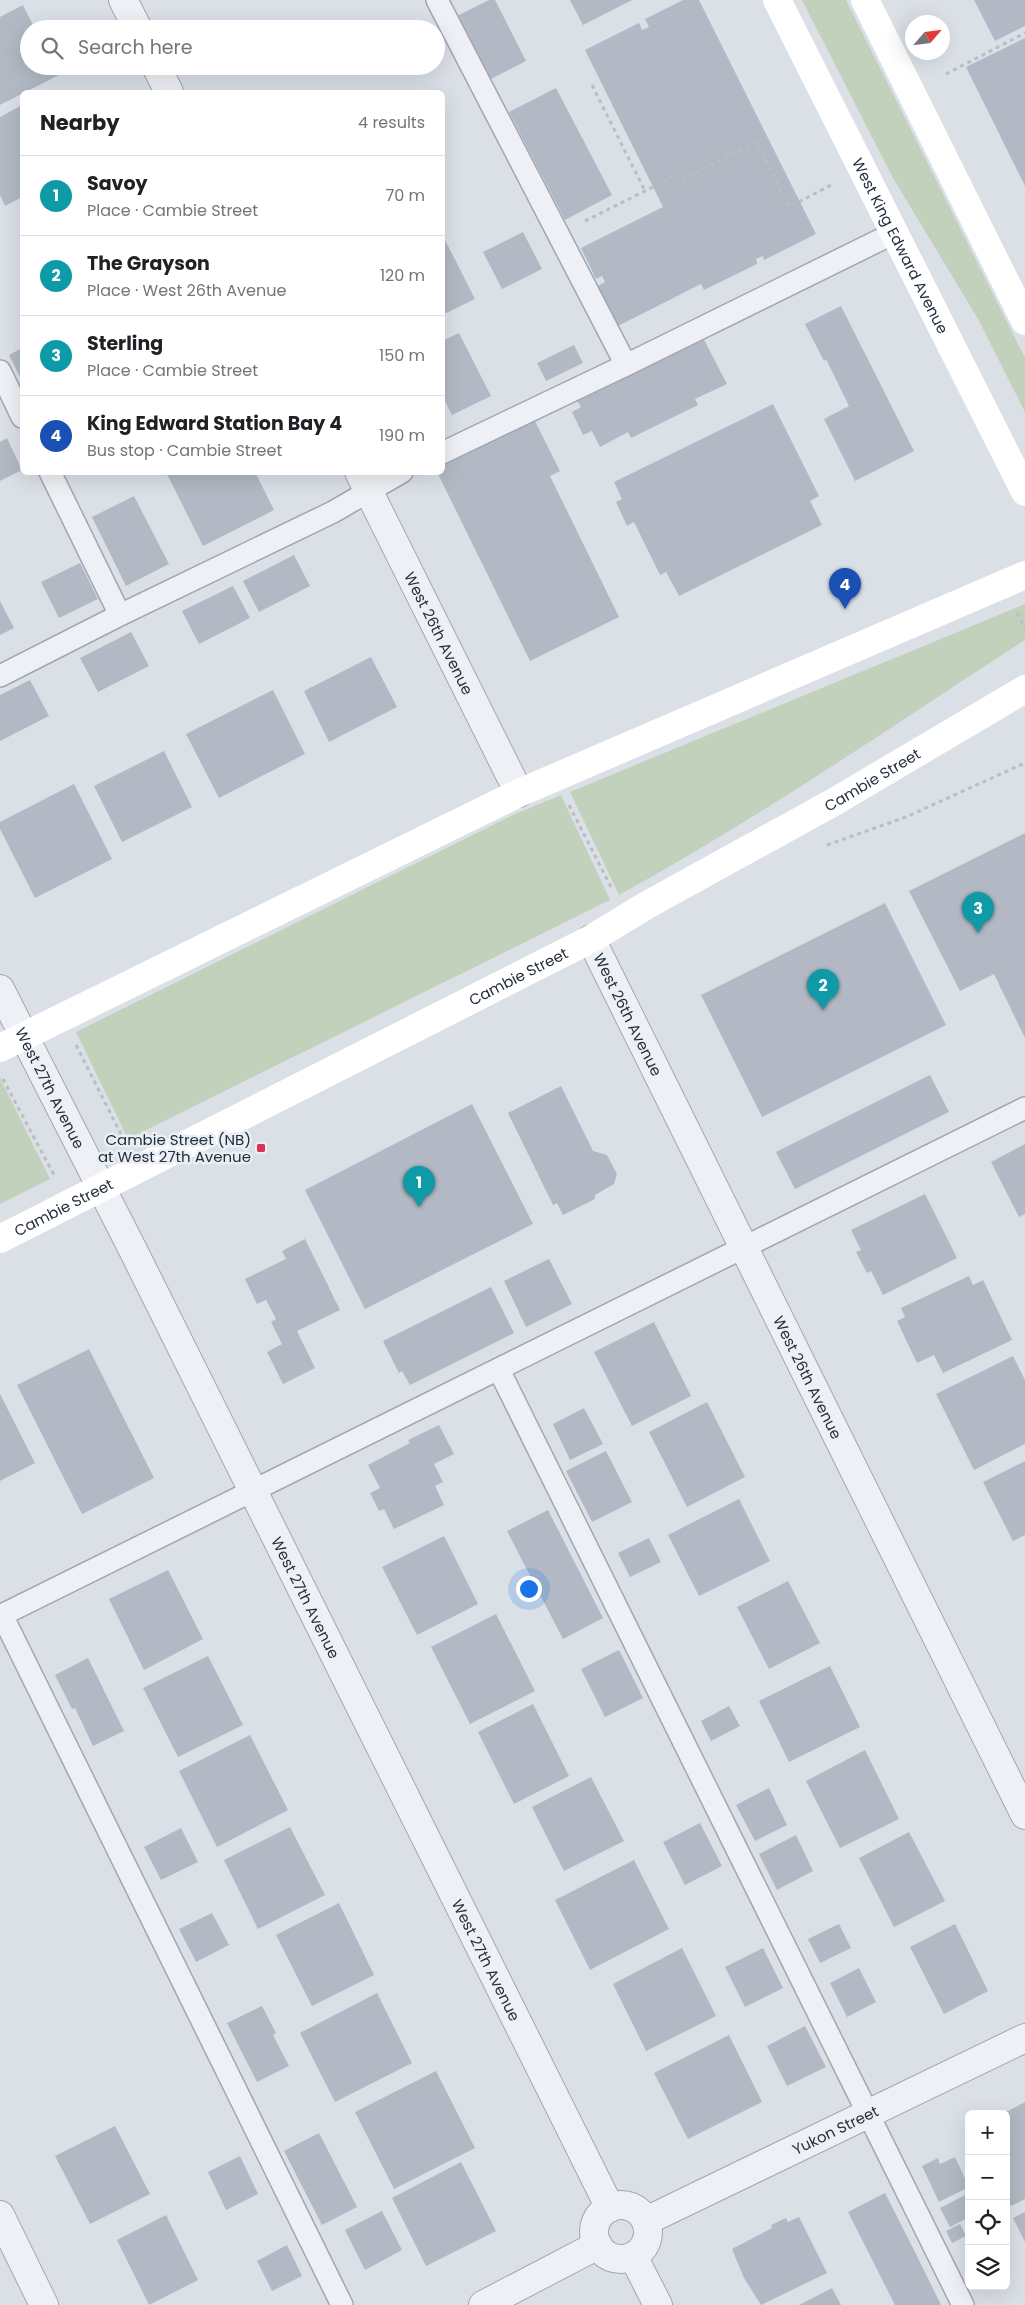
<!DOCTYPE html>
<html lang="en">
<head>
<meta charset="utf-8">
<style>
  body { margin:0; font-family:Poppins,sans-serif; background:#f6f6f6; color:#202124 }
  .controls { position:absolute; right:15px; bottom:15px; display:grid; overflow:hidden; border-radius:8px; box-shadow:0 5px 20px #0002 }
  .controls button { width:45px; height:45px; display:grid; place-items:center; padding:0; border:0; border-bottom:1px solid #e0e0e0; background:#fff; color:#202124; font:25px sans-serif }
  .compass { position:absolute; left:905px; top:15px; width:45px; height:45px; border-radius:50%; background:#fff; box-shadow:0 5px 20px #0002; rotate:62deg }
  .you { position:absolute; left:528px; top:1588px; width:18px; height:18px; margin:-12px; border:4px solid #fff; border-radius:50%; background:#1a73e8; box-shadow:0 0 0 8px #1a73e833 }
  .badge { display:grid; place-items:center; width:32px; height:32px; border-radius:50%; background:#d93354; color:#fff; font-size:16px; font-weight:700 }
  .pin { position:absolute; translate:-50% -41px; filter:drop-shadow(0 1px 2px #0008) }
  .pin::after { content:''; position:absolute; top:26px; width:18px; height:15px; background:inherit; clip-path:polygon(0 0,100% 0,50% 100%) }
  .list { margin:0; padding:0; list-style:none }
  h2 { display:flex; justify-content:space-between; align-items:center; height:65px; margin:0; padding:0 20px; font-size:21px }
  h2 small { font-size:16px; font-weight:400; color:#757577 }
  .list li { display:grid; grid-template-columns:32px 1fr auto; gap:15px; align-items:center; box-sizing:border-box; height:80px; padding:0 20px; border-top:1px solid #e0e0e0 }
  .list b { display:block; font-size:19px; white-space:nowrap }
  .list p { margin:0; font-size:16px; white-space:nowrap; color:#757577 }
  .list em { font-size:16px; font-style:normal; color:#757577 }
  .icon { flex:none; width:28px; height:28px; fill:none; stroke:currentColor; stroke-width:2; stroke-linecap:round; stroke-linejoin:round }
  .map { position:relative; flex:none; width:1025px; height:2305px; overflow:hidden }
  .search { position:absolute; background:#fff; box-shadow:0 5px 20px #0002; left:20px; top:20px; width:425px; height:55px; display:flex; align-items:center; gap:12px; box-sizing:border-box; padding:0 18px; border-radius:28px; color:#757577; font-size:19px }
  .panel { position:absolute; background:#fff; box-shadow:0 5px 20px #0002; left:20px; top:90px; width:425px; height:385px; border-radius:8px }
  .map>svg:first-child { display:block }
  .green { fill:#c2d1bb }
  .building { fill:#b2b9c4 }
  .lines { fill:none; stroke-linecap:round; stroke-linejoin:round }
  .lane-casing { stroke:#a0a7b1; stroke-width:24 }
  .street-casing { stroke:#a0a7b1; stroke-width:30 }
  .path { stroke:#b9bec5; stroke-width:3; stroke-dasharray:4 4; stroke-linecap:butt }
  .lane { stroke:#eef0f5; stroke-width:21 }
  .street { stroke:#eef0f5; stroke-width:28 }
  .secondary { stroke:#fff; stroke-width:28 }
  .poi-dot { fill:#d93354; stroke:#eaeff5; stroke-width:2 }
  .labels { text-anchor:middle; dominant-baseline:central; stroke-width:5; stroke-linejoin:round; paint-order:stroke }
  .street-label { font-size:15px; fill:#242f3e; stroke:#eaeff5 }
  .poi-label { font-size:15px; fill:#242f3e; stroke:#eaeff5; text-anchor:end }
</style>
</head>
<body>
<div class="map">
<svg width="1025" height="2305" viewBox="0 0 1025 2305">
  <rect width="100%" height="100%" fill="#dbe0e7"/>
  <path class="green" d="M802 0H846L1025 358V412L978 319 893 178Z
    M1025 604V640C891 727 759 818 619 895L570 792Z
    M561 795 610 900 128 1139 76 1032 515 814Z
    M0 1078 50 1179 0 1204Z"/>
  <path class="building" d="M489 0H495L526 61 487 81 455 17Z
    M570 0H632L583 25Z
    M683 0H699L816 234 764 260 763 256 756 259 757 264 704 290 701 284 618 326 598 286 605 282 602 276 596 279 581 248 663 207 585 50 639 23 642 30 649 27 645 19Z
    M974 0H1025V26L995 41Z
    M23 5 35 29H29V66H54L59 75 0 105V17Z
    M1025 38V186L966 67Z
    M556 88 612 195 565 220 509 112Z
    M22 105V197L5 206 0 195V117Z
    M523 232 542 269 502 289 483 252Z
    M442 234 475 299 442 315Z
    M841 306 914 451 855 481 824 419 849 406 826 359 824 361 805 324Z
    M459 333 491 396 452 415 442 395V341Z
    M701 334 727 384 695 399 698 405 631 438 628 432 600 447 592 431 583 435 572 412 581 407 575 397Z
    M574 345 583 363 546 381 537 363Z
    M22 348V381L9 355Z
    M773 404 819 496 810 501 822 525 679 596 666 572 660 575 634 522 627 526 616 502 622 499 614 482Z
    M534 419 560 471 550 476 619 617 530 661 437 472H442V464Z
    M7 438 22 470 0 481V442Z
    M166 472H255L274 510 203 546Z
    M134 496 169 564 126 586 92 517Z
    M294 555 310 586 259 612 243 581Z
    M80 563 98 599 59 618 41 582Z
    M233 586 250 618 199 644 182 611Z
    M0 601 14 628 0 635Z
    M131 632 149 666 98 692 80 658Z
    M371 657 397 707 329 742 304 691Z
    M30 680 49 716 0 741V695Z
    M273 690 305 754 219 798 186 734Z
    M164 751 192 807 122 842 94 786Z
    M74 784 112 859 35 898 0 829V822Z
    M1025 833V1038L994 974 960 991 909 891Z
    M885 903 946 1025 762 1117 701 995Z
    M930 1075 949 1112 795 1189 776 1152Z
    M561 1086 593 1151 607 1155 617 1174 614 1184 595 1195V1199L563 1215 557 1203 553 1205 508 1113Z
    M472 1104 533 1224 365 1309 305 1190Z
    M1025 1144V1214L1019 1217 991 1162Z
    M925 1194 957 1258 883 1295 871 1271 867 1273 856 1252 861 1250 851 1230Z
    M305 1239 340 1310 297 1331 315 1368 283 1384 267 1352 282 1344 271 1322 276 1319 266 1300 257 1304 245 1279 286 1259 282 1251Z
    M549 1259 572 1304 526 1327 504 1281Z
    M969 1276 973 1285 983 1280 1012 1340 943 1373 934 1355 917 1363 897 1321 905 1317 901 1308Z
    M491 1287 514 1333 410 1385 402 1371 399 1373 383 1341Z
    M654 1322 691 1396 632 1426 594 1352Z
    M89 1349 154 1478 82 1514 17 1385Z
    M1013 1356 1025 1380V1444L974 1470 936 1394Z
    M0 1394 35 1463 0 1481Z
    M707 1402 745 1477 687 1507 649 1432Z
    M584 1408 603 1444 570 1460 553 1424Z
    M439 1425 454 1454 434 1464 443 1482 435 1486 444 1505 394 1529 384 1509 379 1511 370 1493 380 1488 368 1465 410 1443 408 1440Z
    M606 1451 632 1502 592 1522 566 1471Z
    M1025 1461V1535L1013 1541 983 1482Z
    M739 1499 770 1561 699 1596 668 1535Z
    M548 1510 603 1618 563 1639 507 1531Z
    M444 1536 478 1604 417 1635 382 1567Z
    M649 1538 661 1562 630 1577 618 1553Z
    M168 1570 203 1639 144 1670 109 1599Z
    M788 1581 820 1643 769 1669 737 1607Z
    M496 1614 535 1691 470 1724 431 1647Z
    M619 1650 643 1698 605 1717 581 1669Z
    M208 1656 243 1725 178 1757 143 1688Z
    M88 1658 124 1731 93 1746 75 1708 72 1709 55 1675Z
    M830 1666 860 1727 789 1762 759 1701Z
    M533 1704 569 1776 514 1804 478 1732Z
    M729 1706 740 1726 711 1741 701 1721Z
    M250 1735 288 1810 217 1847 179 1771Z
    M865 1750 899 1819 840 1848 806 1781Z
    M591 1777 624 1841 564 1871 532 1807Z
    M769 1788 787 1825 755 1841 736 1805Z
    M700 1823 722 1866 685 1885 663 1842Z
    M290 1827 325 1895 258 1929 224 1860Z
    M181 1828 198 1862 161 1880 144 1847Z
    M909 1832 945 1901 894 1927 859 1858Z
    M796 1835 813 1871 777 1890 759 1854Z
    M634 1860 669 1929 590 1970 555 1900Z
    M339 1903 374 1975 312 2006 276 1935Z
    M212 1913 229 1945 196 1962 179 1929Z
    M839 1924 851 1948 820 1963 808 1939Z
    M955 1924 988 1991 944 2014 910 1947Z
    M682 1948 716 2016 646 2051 613 1984Z
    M763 1948 783 1988 745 2007 725 1967Z
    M859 1968 876 2002 847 2017 830 1983Z
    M377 1993 412 2063 335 2102 300 2033Z
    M262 2006 276 2033 273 2035 289 2066 257 2082 227 2023Z
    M805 2026 826 2067 787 2086 767 2046Z
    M729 2035 762 2102 688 2139 654 2073Z
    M436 2071 475 2148 394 2189 355 2112Z
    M1025 2102V2199L1011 2206 1006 2197V2114H1002Z
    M115 2126 150 2194 90 2224 55 2156Z
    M319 2133 357 2207 322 2225 284 2151Z
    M240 2156 258 2194 226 2210 208 2172Z
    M955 2157 969 2187 939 2202 922 2166 938 2158 940 2164Z
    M461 2162 496 2231 426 2266 392 2198Z
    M885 2193 914 2250 941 2305H895L848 2212Z
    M969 2193V2217L950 2227 940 2208Z
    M382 2211 402 2250 365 2270 345 2230Z
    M1025 2212V2242L1013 2218Z
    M166 2215 198 2280 149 2305 117 2240Z
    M799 2217 827 2273 761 2305 744 2278 732 2249 772 2228 771 2225 786 2218 788 2222Z
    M960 2224 966 2236 952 2243 946 2231Z
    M287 2245 302 2276 272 2291 257 2261Z
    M832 2288 841 2305H799Z"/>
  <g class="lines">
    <defs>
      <path id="lane" d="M437 0 626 365
        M0 371 22 417
        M442 453 626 365 894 233
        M50 472 120 615
        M0 676 120 615 333 512 402 472
        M499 1370 963 2305
        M2 1615 342 2305
        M0 1616 1025 1108"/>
      <g id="street">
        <path d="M123 0 138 29"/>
        <path d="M156 66 169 92"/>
        <path id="s1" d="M359 472 519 793"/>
        <path id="s2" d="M591 939 1025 1815"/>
        <path id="s3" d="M0 989 135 1254 610 2208"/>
        <circle cx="621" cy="2232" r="27"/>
        <path d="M0 2215 44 2305"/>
        <path id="s4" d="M646 2221 1025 2038"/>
        <path d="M633 2256 658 2305"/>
        <path d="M483 2305 598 2245"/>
      </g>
    </defs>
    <use href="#lane" class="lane-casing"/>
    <use href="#street" class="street-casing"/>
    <path class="path" d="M946 74 1025 33
      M592 85 645 191
      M585 221 681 173 683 179 757 142 789 207 833 184
      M1017 613 1025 628
      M569 805 612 889
      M827 845 906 817 1025 763
      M76 1045 124 1140
      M3 1079 54 1175"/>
    <use href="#lane" class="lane"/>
    <use href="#street" class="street"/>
    <g class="secondary">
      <path id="s5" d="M777 0 1025 492"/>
      <path d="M865 0 1025 321"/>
      <path d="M0 1048 519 793 1025 575"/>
      <path id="s6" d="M0 1239 591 939 647 905 834 802 1025 689"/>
    </g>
  </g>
  <rect class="poi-dot" x="256" y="1143" width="10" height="10" rx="2.5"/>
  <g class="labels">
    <g class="street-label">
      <text stroke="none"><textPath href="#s5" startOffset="275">West King Edward Avenue</textPath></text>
      <text stroke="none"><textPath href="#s1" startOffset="180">West 26th Avenue</textPath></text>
      <text stroke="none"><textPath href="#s6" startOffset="986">Cambie Street</textPath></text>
      <text stroke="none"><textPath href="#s6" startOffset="581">Cambie Street</textPath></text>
      <text stroke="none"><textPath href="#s2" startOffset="84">West 26th Avenue</textPath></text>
      <text stroke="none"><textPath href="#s3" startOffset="111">West 27th Avenue</textPath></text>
      <text stroke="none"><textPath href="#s6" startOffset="71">Cambie Street</textPath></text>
      <text stroke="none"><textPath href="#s2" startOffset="489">West 26th Avenue</textPath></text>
      <text stroke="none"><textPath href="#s3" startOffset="681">West 27th Avenue</textPath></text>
      <text stroke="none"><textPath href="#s3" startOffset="1086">West 27th Avenue</textPath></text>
      <text stroke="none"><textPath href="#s4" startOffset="210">Yukon Street</textPath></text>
    </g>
    <g class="poi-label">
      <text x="251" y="1139">Cambie Street (NB)<tspan x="251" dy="17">at West 27th Avenue</tspan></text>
    </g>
  </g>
</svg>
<div class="controls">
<button>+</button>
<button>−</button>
<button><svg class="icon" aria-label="locate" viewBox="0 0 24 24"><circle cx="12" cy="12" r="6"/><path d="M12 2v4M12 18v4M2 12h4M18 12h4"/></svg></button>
<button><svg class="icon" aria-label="layers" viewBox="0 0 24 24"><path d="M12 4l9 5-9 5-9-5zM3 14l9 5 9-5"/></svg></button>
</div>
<svg class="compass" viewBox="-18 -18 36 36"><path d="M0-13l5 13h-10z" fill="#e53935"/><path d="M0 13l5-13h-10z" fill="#757577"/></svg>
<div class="you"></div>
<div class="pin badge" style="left:419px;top:1207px;background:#0f9aa8">1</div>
<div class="pin badge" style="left:823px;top:1010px;background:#0f9aa8">2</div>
<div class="pin badge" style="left:978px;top:933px;background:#0f9aa8">3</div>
<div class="pin badge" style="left:845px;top:609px;background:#1a4fb4">4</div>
<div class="search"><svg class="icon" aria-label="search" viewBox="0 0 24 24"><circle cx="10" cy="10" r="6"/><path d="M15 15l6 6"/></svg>Search here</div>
<section class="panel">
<h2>Nearby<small>4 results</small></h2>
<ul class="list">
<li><span class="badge" style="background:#0f9aa8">1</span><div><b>Savoy</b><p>Place · Cambie Street</p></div><em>70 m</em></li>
<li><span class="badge" style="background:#0f9aa8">2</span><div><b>The Grayson</b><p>Place · West 26th Avenue</p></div><em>120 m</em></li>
<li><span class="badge" style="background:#0f9aa8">3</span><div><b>Sterling</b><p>Place · Cambie Street</p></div><em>150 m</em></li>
<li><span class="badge" style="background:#1a4fb4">4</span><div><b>King Edward Station Bay 4</b><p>Bus stop · Cambie Street</p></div><em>190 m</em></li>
</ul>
</section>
</div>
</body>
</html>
